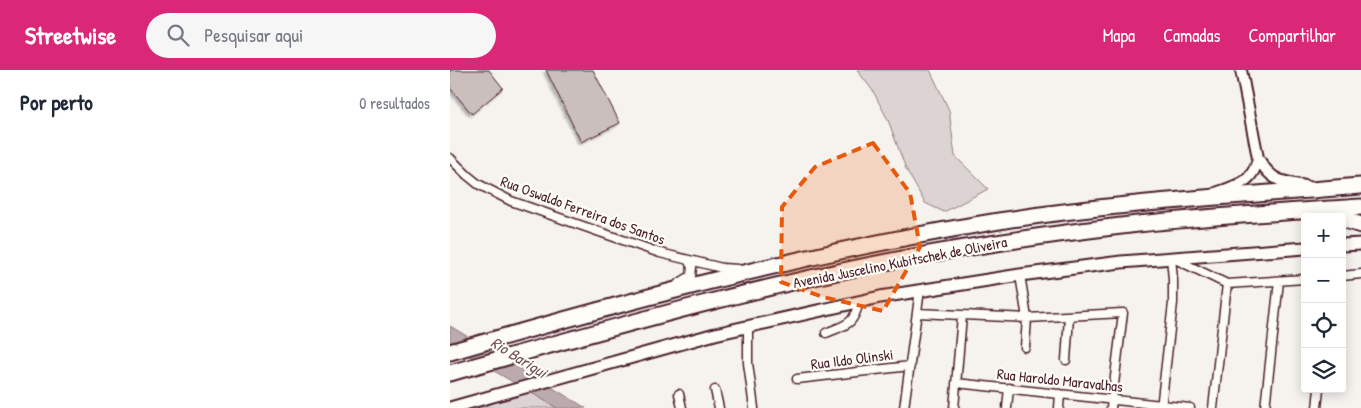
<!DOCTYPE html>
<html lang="pt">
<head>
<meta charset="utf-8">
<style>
  body { margin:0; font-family:"Patrick Hand",sans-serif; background:#f6f6f7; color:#1f2937 }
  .controls { position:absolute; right:15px; bottom:15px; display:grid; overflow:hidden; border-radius:5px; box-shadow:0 2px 12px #0003 }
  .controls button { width:45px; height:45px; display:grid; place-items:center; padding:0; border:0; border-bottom:1px solid #e0e1e3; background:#fff; color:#1f2937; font:25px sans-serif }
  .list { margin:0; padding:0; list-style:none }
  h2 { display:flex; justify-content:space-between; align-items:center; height:65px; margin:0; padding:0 20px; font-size:21px }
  h2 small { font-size:16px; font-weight:400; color:#747a83 }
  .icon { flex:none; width:28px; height:28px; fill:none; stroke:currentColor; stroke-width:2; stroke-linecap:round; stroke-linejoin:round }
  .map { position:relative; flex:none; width:911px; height:338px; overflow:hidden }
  header { display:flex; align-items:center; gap:30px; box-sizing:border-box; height:70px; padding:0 25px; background:#db2777; color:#fff }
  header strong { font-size:24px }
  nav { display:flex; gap:28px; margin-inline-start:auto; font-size:18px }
  .search { width:350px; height:45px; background:#f6f6f7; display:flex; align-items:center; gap:12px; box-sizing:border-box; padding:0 18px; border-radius:28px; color:#747a83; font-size:19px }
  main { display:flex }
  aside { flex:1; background:#fff }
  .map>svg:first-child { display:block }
  .green { fill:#dcd4d2; stroke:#937a7e }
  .water { fill:#bbabac; stroke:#8e7378 }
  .building { fill:#cbbfbe; stroke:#4a1f2b; filter:url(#shadow) }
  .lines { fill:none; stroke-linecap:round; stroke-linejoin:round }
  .minor-casing { stroke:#4a1f2b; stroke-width:11 }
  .tertiary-casing { stroke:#4a1f2b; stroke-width:14 }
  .secondary-casing { stroke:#4a1f2b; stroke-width:15 }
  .motorway-casing { stroke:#4a1f2b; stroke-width:19 }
  .minor { stroke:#fdfcf7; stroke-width:8 }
  .tertiary { stroke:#fdfcf7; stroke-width:10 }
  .secondary { stroke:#fdfcf7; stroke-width:11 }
  .motorway { stroke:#fdfcf7; stroke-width:15 }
  .marked { fill:#e8590c; fill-opacity:0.2; stroke:#e8590c; stroke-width:4; stroke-dasharray:10 6; stroke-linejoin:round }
  .labels { text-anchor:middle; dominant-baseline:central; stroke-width:4.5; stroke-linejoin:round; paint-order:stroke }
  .street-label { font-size:15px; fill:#4a1f2b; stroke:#fdfcf7 }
  .water-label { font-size:16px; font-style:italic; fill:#725058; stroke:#fdfcf7 }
</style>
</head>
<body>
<header>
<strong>Streetwise</strong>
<div class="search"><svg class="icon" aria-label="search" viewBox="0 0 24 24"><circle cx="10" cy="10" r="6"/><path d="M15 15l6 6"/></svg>Pesquisar aqui</div>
<nav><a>Mapa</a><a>Camadas</a><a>Compartilhar</a></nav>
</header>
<main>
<aside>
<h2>Por perto<small>0 resultados</small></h2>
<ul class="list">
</ul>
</aside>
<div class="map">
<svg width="911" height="338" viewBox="0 0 911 338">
  <defs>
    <filter id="shadow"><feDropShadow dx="-2.5" dy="2.5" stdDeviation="1" flood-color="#0004"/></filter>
  </defs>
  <rect width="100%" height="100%" fill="#f6f3ef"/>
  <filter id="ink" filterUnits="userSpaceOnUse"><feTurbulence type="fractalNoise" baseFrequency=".02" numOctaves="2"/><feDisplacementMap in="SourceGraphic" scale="10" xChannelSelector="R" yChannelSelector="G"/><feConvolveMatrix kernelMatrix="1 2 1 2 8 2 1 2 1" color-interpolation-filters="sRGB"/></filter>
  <g filter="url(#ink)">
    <path class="green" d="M407 0H480L499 40 505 86 538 119 494 142 475 133 456 99 438 50 423 21Z
      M81 322 107 338H25Z"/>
    <path class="water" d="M0 256 136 338H107L0 275Z"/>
    <path class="building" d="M0 0H39L53 18 22 44 0 18Z
      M96 0H143L170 53 131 72Z"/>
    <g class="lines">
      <defs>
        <path id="minor" d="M0 88 17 105 28 114 61 131 210 183 272 198 288 199
          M725 189 777 214 855 209
          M570 205 577 248 575 277
          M892 206 911 204
          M228 214 241 206 242 197 238 190
          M467 243 577 248 673 243 661 338
          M298 256V293L304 338
          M376 263C397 254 403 256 409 232
          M616 290 619 247
          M347 309 460 296
          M506 313 740 338
          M265 320 269 338
          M229 324 232 338
          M454 338 470 220
          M504 338 512 246
          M557 338 559 318
          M609 338 610 324
          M711 338 723 233V210L721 187
          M763 338 777 214
          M815 338 829 211
          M867 338 869 319"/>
        <path id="tertiary" d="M791 0 808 88C821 111 831 112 856 116
          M766 123C788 115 803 113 808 88"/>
        <path id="secondary" d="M892 175 911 174
          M0 338 265 264 430 227 570 205 671 192 855 178"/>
        <path id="motorway" d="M892 149 911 155
          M0 282C181 230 362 181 549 151 669 132 790 126 911 116
          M0 303C151 261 302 217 457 188 533 174 610 163 688 154 762 146 837 142 911 137"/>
      </defs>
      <use href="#minor" class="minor-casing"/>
      <use href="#tertiary" class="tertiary-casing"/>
      <use href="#secondary" class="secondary-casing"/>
      <use href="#motorway" class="motorway-casing"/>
      <use href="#minor" class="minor"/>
      <use href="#tertiary" class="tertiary"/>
      <use href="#secondary" class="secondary"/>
      <use href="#motorway" class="motorway"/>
    </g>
  </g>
  <path class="marked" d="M423 73 460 123 470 177 433 241 373 227 331 212 332 137 365 97Z"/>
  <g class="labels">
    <g class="street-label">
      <text transform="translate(133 140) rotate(20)">Rua Oswaldo Ferreira dos Santos</text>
      <text transform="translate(450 192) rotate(-11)">Avenida Juscelino Kubitschek de Oliveira</text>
      <text transform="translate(402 289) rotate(-7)">Rua Ildo Olinski</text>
      <text transform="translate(610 310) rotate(6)">Rua Haroldo Maravalhas</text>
    </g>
    <g class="water-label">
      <text transform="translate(69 287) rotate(32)">Rio Barigui</text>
    </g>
  </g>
</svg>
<div class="controls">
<button>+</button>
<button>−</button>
<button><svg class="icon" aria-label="locate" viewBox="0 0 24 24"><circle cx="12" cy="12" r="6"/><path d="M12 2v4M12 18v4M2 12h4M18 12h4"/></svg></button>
<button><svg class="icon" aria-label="layers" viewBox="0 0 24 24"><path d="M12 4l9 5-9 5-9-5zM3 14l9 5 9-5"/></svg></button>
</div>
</div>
</main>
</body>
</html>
